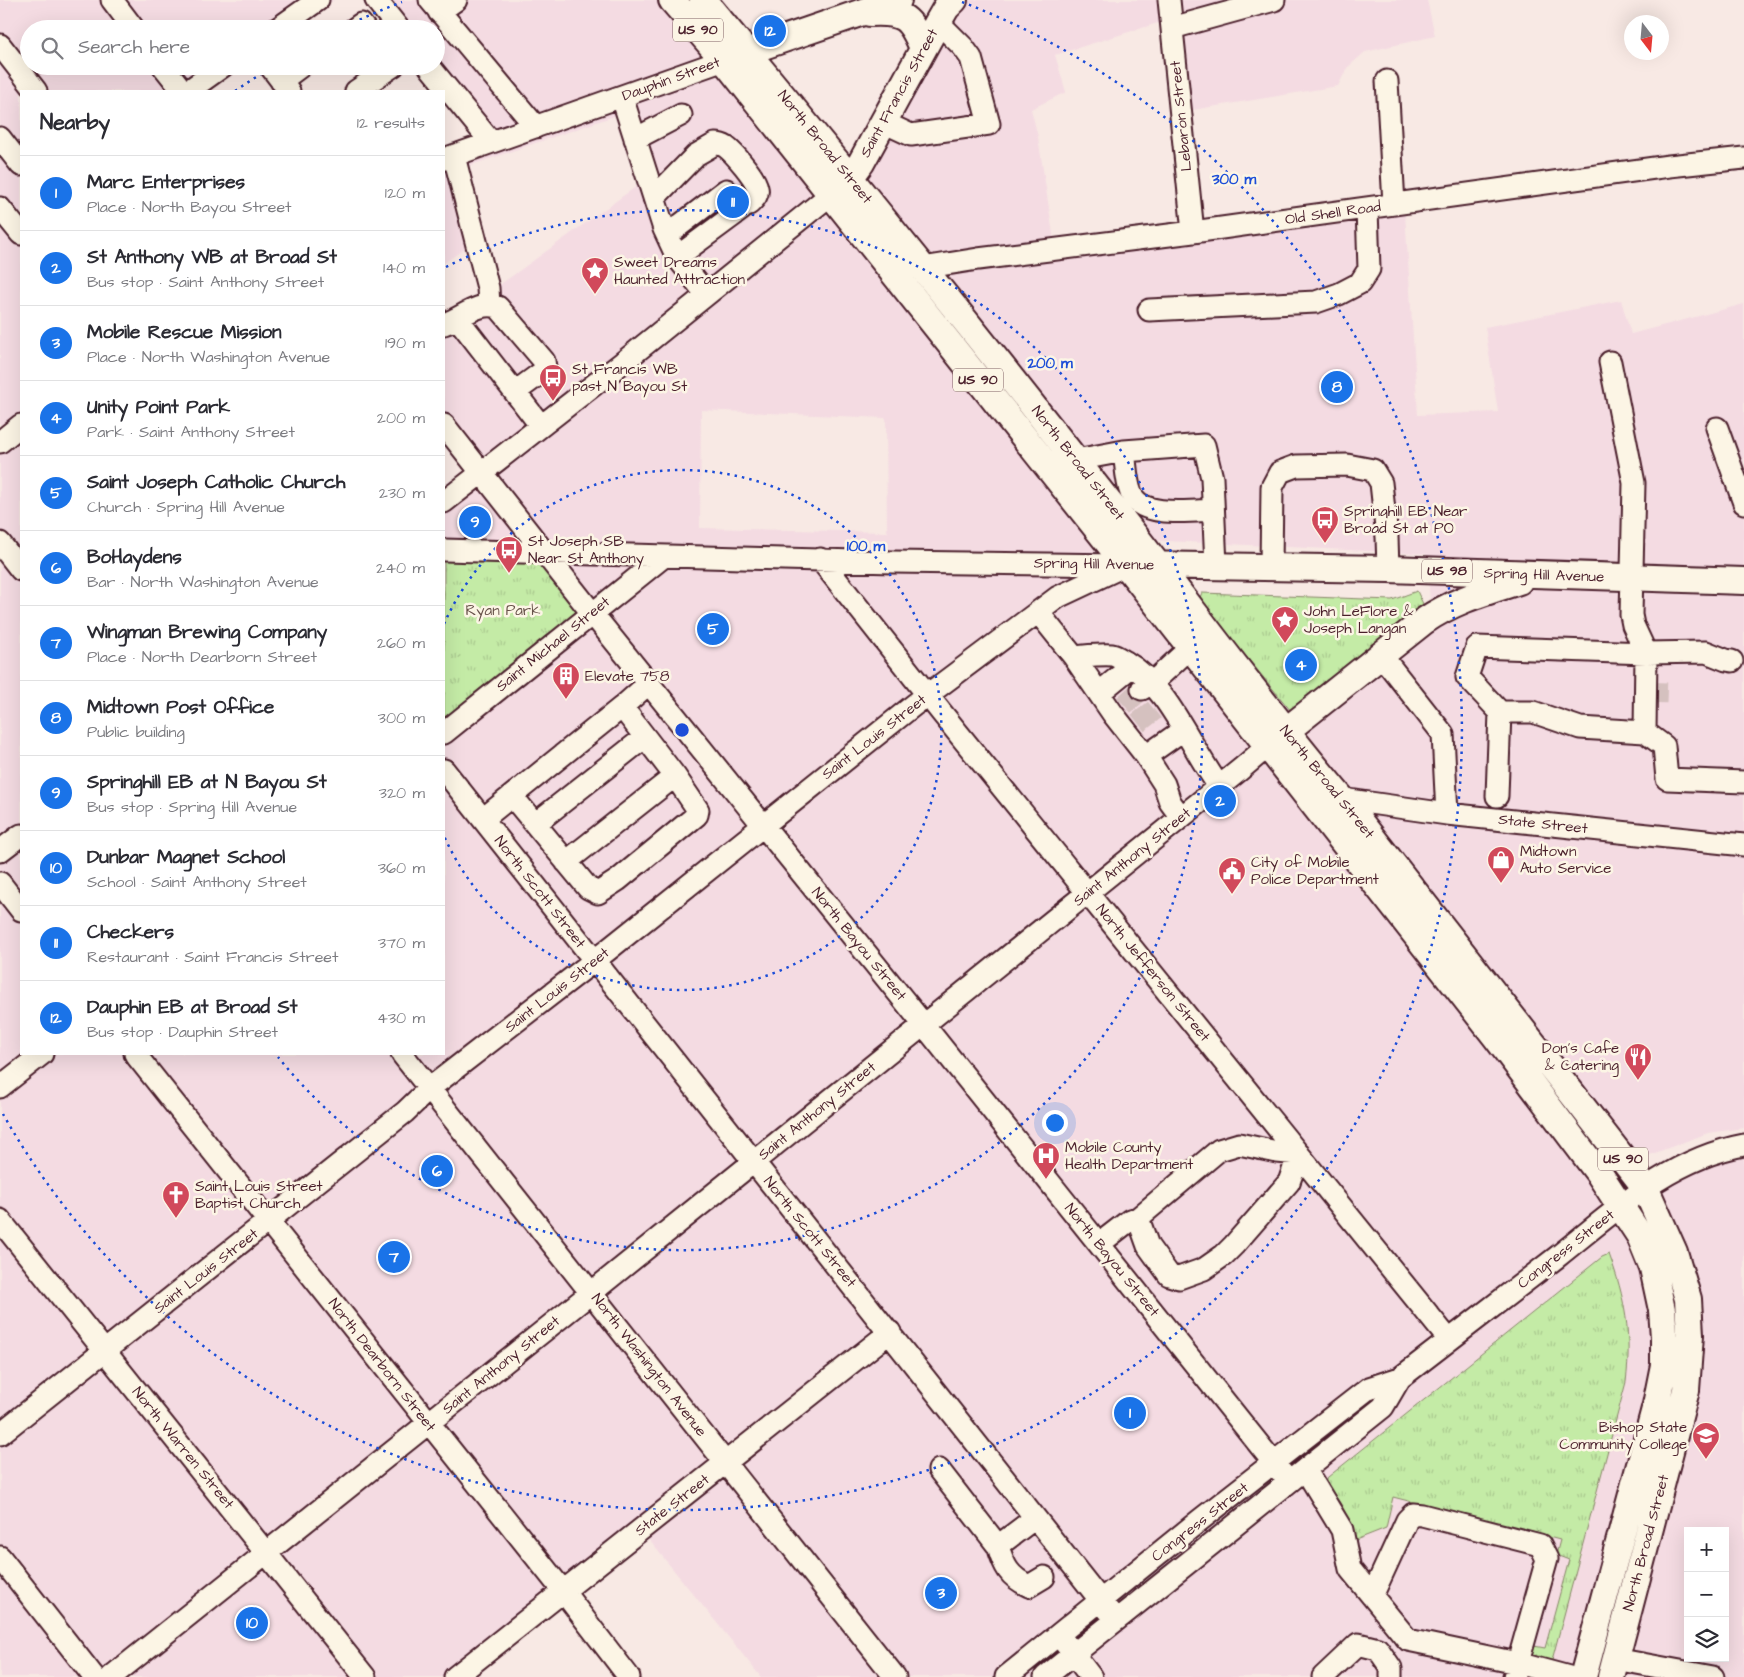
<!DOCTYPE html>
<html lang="en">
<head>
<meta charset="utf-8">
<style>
  body { margin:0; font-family:"Architects Daughter",sans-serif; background:#f7f7f7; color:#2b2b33 }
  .controls { position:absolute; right:15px; bottom:15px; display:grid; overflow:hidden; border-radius:0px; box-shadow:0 5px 20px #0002 }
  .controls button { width:45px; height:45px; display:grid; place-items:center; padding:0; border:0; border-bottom:1px solid #e1e1e2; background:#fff; color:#2b2b33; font:25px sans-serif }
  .compass { position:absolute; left:1624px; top:15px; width:45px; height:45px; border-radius:50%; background:#fff; box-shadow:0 5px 20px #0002; rotate:164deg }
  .you { position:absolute; left:1054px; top:1122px; width:18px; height:18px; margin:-12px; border:4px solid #fff; border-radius:50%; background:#1a73e8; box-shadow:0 0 0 8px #1a73e833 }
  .badge { display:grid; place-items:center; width:32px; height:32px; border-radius:50%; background:#1a73e8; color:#fff; font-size:16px; font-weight:700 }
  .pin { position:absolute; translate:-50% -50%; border:2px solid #fff; box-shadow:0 1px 5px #0006 }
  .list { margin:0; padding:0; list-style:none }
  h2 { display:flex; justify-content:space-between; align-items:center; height:65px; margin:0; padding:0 20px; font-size:21px }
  h2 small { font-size:16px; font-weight:400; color:#7c7c81 }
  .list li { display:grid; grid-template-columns:32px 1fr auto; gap:15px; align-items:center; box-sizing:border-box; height:75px; padding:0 20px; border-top:1px solid #e1e1e2 }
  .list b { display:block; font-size:19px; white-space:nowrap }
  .list p { margin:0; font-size:16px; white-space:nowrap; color:#7c7c81 }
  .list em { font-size:16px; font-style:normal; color:#7c7c81 }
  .icon { flex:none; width:28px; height:28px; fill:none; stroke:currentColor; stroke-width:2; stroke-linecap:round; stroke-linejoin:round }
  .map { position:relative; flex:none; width:1744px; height:1677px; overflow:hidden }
  .search { position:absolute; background:#fff; box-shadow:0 5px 20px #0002; left:20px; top:20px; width:425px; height:55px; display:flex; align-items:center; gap:12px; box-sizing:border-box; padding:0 18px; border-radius:28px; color:#7c7c81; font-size:19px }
  .panel { position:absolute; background:#fff; box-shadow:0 5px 20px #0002; left:20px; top:90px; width:425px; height:965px; border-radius:0px }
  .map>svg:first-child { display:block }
  .built { fill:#f4dbe2; fill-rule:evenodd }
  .grass { fill:url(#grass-tufts); stroke:#878568 }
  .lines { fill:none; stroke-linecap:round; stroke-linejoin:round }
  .minor-tunnel { stroke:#d5c1bf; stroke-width:21; stroke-dasharray:21 11; stroke-linecap:butt }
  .minor-casing { stroke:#4a1f2b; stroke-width:25 }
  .major-casing { stroke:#4a1f2b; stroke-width:30 }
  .minor { stroke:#fcf5e5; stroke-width:21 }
  .major { stroke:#fcf5e5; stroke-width:26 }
  .ring { fill:none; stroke:#1d4ed8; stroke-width:2.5; stroke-dasharray:2.5 5 }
  .labels { text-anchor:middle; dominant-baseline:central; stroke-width:5; stroke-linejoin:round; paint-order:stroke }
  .shield { fill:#fcf5e5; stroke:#7f5f63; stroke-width:1 }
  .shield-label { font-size:14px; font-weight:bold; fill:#4a1f2b }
  .street-label { font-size:15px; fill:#4a1f2b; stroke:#fcf5e5 }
  .poi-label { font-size:15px; fill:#4a1f2b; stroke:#fcf5e5; text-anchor:start }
  .park-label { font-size:15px; fill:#68524a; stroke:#fcf5e5 }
  .centre { fill:#1d4ed8; stroke:#fcf5e5; stroke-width:2.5 }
  .ring-label { font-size:15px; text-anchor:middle; font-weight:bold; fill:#1d4ed8; stroke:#fcf5e5; stroke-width:5; stroke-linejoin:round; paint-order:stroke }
</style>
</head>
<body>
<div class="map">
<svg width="1744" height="1677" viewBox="0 0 1744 1677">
  <defs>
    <pattern id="grass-tufts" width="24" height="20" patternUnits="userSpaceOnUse" patternTransform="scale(1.25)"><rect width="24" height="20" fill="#c4eba6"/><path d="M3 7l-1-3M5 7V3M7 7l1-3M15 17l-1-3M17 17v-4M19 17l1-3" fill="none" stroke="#aac98f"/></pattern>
  </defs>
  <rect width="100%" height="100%" fill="#f8e9e4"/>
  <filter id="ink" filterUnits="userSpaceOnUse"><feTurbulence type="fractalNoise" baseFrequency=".02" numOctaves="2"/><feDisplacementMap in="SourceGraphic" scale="10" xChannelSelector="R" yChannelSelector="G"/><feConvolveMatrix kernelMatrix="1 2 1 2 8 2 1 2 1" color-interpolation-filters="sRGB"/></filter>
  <g filter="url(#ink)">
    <path class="built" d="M0 0H334L293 29H29V66H241L206 91H21V1054H444V491L470 471 444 437V325L641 183 620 114 463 168 480 238 444 263V147L473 136 436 66V29H391L368 0H714L864 176 938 38 965 4 970 0H1427L1435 36 1365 52 1347 68 1338 86 1174 113 1161 22 1055 55 1066 92 1031 109 1038 137 1057 260 1405 214 1418 415 1498 412 1485 327 1621 300 1631 334 1744 304V1128L1708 1133 1639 1159 1652 1183 1744 1145V1677H761L645 1535 465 1677H0ZM701 410 886 418 887 532 700 528ZM1147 540 1426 554 1432 624 1291 711 1199 599ZM1688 1531H1725V1658H1688Z"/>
    <path class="grass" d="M444 550 544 553 592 613 444 733Z
      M1417 591 1423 604 1291 711 1199 599 1202 593 1392 600Z
      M1609 1254C1625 1297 1632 1335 1626 1382L1551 1664 1529 1655 1534 1646 1545 1648 1569 1560 1556 1555 1560 1540 1393 1497 1386 1528 1353 1541C1348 1512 1342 1503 1323 1481L1602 1257Z"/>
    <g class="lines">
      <path class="minor-tunnel" d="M1656 703 1657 675
        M1124 705 1142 689
        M1138 723 1157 708"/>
      <defs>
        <path id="minor" d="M112 0 134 29
          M376 0 399 29
          M430 0 536 127
          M1169 0 1193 232
          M439 12 456 0
          M1172 28 1274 0
          M277 29 318 0
          M354 29 361 24 365 29
          M0 45 36 91
          M163 66 183 91
          M270 66 289 91
          M429 66 491 142
          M281 81 301 66
          M1387 81 1394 204
          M188 91 223 66
          M356 91 393 66
          M622 97 664 229 677 257 706 294
          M883 122 911 135 989 124 971 58 963 47 938 22
          M0 138 21 165
          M635 139 681 115
          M454 156 488 288 489 305
          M444 159 724 60
          M654 198 696 155 715 144C719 144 723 145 726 147 734 153 756 178 757 188 759 195 754 199 749 204
          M0 208 21 234
          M667 235 726 190
          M677 257 742 209
          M922 268 978 259 1193 232 1669 166 1744 158
          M1149 310 1316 302 1339 294 1360 283 1369 269 1367 208
          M458 319 541 426
          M444 324C462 318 478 301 498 307L544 361 545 367 541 373 515 392
          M1610 362 1634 483 1631 615 1633 625 1646 653 1645 732 1664 746 1667 779 1744 782
          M444 425 592 613 924 1025 1289 1482
          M1717 428 1744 503
          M0 442 21 425
          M1124 451C1126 464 1126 481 1131 493 1140 518 1191 511 1213 510
          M1076 460 1124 451 1204 445 1212 478 1216 565
          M444 502 622 363 830 195
          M0 543 21 570
          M444 550 893 562 1121 565
          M820 559 941 712 1449 1340
          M1271 567 1272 487 1280 472 1296 466 1347 465 1373 470 1381 483 1387 537 1388 569
          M1038 612 1074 657
          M1381 655 1443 734 1447 814
          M1142 689 1152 683 1190 648
          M1099 693 1132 666
          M1500 712H1533L1580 728 1645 732
          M444 733 663 557
          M1146 756 1183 730
          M444 770 1116 1620
          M512 796 588 888 598 893 618 880 697 815 698 810 675 776 622 707
          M1497 796 1500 712 1467 677 1477 647 1646 653 1706 652 1726 660 1732 661
          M1342 799 1447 814 1744 845
          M1181 817 1170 802 1164 784 1146 756 1113 714 1074 657C1086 656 1101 654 1112 655 1117 656 1122 660 1126 662 1169 687 1190 747 1219 786
          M483 819 622 707 648 684
          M535 824 645 737
          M0 851 21 835
          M566 862 675 776
          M0 883 21 910
          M135 1054 563 1591 629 1677
          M402 1054 895 1677
          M0 1087 42 1054
          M1239 1144 1277 1152 1299 1154 1289 1182 1234 1245 1224 1255 1204 1269 1179 1278 1169 1275 1148 1246 1138 1218 1219 1150Z
          M0 1220 365 1677
          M1099 1244 1130 1220 1138 1218
          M0 1434 405 1112 430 1088 594 961 914 705 1058 597 1126 565
          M1305 1469 1342 1530 1350 1569 1408 1640 1517 1663 1569 1677
          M939 1470 998 1546
          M1035 1518 998 1546C1004 1566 1009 1577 1029 1586L1044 1577
          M0 1557 94 1677
          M1372 1596 1407 1520 1413 1514 1422 1515 1540 1545 1547 1559 1514 1677
          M1065 1643 1091 1677
          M1615 1659 1713 1677
          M111 1677 571 1309 1241 769 1268 746
          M455 1677 890 1332
          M1006 1677 1200 1520 1369 1388 1400 1378C1452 1338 1505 1297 1557 1257 1615 1211 1669 1159 1744 1145
          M1045 1677 1383 1407 1400 1378
          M1323 1677 1358 1644 1378 1649 1391 1668V1677"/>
        <path id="major" d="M672 0 724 60 1126 565 1496 1037 1600 1175 1640 1236 1653 1268 1662 1310 1664 1337V1365L1656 1405 1583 1677
          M703 0C842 166 977 334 1110 504 1188 602 1261 704 1342 799L1645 1187 1674 1252 1688 1299 1690 1335 1686 1390 1611 1677
          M870 13C904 11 910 18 923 48
          M731 57 898 0
          M838 188 850 178 861 163 938 22 946 8 954 0
          M1144 565 1388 569 1744 581
          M1272 742 1424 621C1455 600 1485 592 1519 581"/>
      </defs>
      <use href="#minor" class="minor-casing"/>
      <use href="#major" class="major-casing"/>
      <use href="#minor" class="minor"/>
      <use href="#major" class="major"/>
    </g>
  </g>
  <g class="ring">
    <path d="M444 624A260 260 0 1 1 444 836"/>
    <path d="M446 267A520 520 0 1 1 278 1057"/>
    <path d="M235 91A780 780 0 0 1 269 69M346 26A780 780 0 0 1 402 2M962 2A780 780 0 1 1 3 1114"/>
  </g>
  <defs>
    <symbol id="sight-pin" viewBox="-11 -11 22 30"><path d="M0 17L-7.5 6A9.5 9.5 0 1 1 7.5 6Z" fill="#d1495b" stroke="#fcf5e5"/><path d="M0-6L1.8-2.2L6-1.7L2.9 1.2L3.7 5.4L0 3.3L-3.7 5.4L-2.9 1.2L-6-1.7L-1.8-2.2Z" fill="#fff"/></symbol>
    <symbol id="bus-pin" viewBox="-11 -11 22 30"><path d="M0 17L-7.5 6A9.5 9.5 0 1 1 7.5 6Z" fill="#d1495b" stroke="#fcf5e5"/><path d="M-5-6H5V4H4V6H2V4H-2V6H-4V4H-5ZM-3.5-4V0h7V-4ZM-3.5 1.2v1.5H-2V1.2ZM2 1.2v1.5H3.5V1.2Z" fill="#fff"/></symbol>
    <symbol id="building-pin" viewBox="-11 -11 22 30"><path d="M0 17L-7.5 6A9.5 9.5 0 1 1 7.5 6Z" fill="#d1495b" stroke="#fcf5e5"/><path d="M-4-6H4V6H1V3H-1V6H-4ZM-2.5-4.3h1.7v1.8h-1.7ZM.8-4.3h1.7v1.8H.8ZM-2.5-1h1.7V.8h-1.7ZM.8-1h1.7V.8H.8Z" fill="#fff"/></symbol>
    <symbol id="shop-pin" viewBox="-11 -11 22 30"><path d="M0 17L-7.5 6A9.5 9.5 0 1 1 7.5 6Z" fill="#d1495b" stroke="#fcf5e5"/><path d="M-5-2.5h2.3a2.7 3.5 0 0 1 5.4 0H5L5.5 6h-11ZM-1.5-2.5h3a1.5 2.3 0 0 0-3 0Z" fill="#fff"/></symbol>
    <symbol id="civic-pin" viewBox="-11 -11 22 30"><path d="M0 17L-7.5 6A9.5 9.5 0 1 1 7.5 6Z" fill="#d1495b" stroke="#fcf5e5"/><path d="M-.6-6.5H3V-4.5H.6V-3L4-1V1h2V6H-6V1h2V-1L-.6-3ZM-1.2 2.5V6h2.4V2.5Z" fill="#fff"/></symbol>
    <symbol id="restaurant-pin" viewBox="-11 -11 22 30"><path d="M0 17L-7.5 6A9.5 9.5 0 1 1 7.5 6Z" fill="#d1495b" stroke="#fcf5e5"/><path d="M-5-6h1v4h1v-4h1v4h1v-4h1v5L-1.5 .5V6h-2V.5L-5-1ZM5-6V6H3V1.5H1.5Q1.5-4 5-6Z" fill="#fff"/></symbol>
    <symbol id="hospital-pin" viewBox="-11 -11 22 30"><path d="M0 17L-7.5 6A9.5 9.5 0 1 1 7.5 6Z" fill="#d1495b" stroke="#fcf5e5"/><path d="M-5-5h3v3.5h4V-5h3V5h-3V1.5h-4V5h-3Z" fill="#fff"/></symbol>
    <symbol id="church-pin" viewBox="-11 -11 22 30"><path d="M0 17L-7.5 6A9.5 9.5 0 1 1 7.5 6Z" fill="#d1495b" stroke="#fcf5e5"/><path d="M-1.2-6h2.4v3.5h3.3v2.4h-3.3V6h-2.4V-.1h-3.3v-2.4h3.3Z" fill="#fff"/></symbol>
    <symbol id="university-pin" viewBox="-11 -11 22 30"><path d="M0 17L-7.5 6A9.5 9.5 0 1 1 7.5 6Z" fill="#d1495b" stroke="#fcf5e5"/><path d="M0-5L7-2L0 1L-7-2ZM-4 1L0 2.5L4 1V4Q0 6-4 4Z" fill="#fff"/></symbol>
  </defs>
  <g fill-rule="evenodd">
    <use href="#sight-pin" x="579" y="255" width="32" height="43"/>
    <use href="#bus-pin" x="537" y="362" width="32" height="43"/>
    <use href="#bus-pin" x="1309" y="504" width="32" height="43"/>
    <use href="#bus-pin" x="493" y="534" width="32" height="43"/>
    <use href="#sight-pin" x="1269" y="604" width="32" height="43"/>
    <use href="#building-pin" x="550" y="660" width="32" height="43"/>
    <use href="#shop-pin" x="1485" y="844" width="32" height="43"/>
    <use href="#civic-pin" x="1216" y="855" width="32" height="43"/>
    <use href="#restaurant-pin" x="1622" y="1041" width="32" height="43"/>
    <use href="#hospital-pin" x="1030" y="1140" width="32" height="43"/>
    <use href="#church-pin" x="160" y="1179" width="32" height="43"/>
    <use href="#university-pin" x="1690" y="1420" width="32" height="43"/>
  </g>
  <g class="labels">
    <g class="shield">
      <rect x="673" y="18.5" width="50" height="23" rx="4"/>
      <rect x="953" y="368.5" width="50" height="23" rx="4"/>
      <rect x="1422" y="559.5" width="50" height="23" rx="4"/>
      <rect x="1598" y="1147.5" width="50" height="23" rx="4"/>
    </g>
    <g class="shield-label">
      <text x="698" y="30">US 90</text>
      <text x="978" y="380">US 90</text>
      <text x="1447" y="571">US 98</text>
      <text x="1623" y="1159">US 90</text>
    </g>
    <g class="street-label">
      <text transform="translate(671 79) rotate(-20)">Dauphin Street</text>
      <text transform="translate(899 93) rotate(-61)">Saint Francis Street</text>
      <text transform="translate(1181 116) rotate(-96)">Lebaron Street</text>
      <text transform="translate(825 147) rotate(51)">North Broad Street</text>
      <text transform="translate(1333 213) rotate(-8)">Old Shell Road</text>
      <text transform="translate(1078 463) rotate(52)">North Broad Street</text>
      <text transform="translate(1094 564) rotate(1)">Spring Hill Avenue</text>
      <text transform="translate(1544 575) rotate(2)">Spring Hill Avenue</text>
      <text transform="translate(553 644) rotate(-39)">Saint Michael Street</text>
      <text transform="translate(874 737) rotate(-38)">Saint Louis Street</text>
      <text transform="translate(1327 782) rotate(51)">North Broad Street</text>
      <text transform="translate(1543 824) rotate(6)">State Street</text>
      <text transform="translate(1132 857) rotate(-39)">Saint Anthony Street</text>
      <text transform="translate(540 892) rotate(52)">North Scott Street</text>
      <text transform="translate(859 944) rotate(51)">North Bayou Street</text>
      <text transform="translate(1153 973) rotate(51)">North Jefferson Street</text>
      <text transform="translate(557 990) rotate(-38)">Saint Louis Street</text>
      <text transform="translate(817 1111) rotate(-39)">Saint Anthony Street</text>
      <text transform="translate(810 1232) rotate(51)">North Scott Street</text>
      <text transform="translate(1566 1249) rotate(-38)">Congress Street</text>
      <text transform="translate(1112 1260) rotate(51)">North Bayou Street</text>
      <text transform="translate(206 1271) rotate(-38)">Saint Louis Street</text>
      <text transform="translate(382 1365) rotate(52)">North Dearborn Street</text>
      <text transform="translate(501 1365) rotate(-39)">Saint Anthony Street</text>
      <text transform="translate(649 1365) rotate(52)">North Washington Avenue</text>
      <text transform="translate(183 1448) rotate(51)">North Warren Street</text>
      <text transform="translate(672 1505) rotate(-38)">State Street</text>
      <text transform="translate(1200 1522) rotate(-38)">Congress Street</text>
      <text transform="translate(1646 1543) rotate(-75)">North Broad Street</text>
    </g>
    <g class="poi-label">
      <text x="614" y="262">Sweet Dreams<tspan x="614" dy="17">Haunted Attraction</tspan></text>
      <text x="572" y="369">St Francis WB<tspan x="572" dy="17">past N Bayou St</tspan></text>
      <text x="1344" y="511">Springhill EB Near<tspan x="1344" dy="17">Broad St at PO</tspan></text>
      <text x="528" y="541">St Joseph SB<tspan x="528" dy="17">Near St Anthony</tspan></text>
      <text x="1304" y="611">John LeFlore &amp;<tspan x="1304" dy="17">Joseph Langan</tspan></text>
      <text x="585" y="676">Elevate 758</text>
      <text x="1520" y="851">Midtown<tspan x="1520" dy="17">Auto Service</tspan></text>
      <text x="1251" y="862">City of Mobile<tspan x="1251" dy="17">Police Department</tspan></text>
      <text x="1619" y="1048" text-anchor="end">Don's Cafe<tspan x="1619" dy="17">&amp; Catering</tspan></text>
      <text x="1065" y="1147">Mobile County<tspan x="1065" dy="17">Health Department</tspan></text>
      <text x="195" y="1186">Saint Louis Street<tspan x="195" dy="17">Baptist Church</tspan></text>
      <text x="1687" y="1427" text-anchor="end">Bishop State<tspan x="1687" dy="17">Community College</tspan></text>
    </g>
    <g class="park-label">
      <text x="503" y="610">Ryan Park</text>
    </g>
  </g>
  <circle cx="682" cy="730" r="8" class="centre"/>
  <g class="ring-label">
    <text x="1234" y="184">300 m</text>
    <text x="1050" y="368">200 m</text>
    <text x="866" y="551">100 m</text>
  </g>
</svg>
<div class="controls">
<button>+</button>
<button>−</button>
<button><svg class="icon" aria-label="layers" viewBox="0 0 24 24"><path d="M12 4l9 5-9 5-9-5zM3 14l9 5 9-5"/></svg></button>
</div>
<svg class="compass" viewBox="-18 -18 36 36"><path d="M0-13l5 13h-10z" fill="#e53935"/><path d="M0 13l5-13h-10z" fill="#7c7c81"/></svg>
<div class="you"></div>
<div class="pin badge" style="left:1130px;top:1413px">1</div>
<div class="pin badge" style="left:1220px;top:801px">2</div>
<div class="pin badge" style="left:941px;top:1593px">3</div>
<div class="pin badge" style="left:1301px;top:665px">4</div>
<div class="pin badge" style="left:713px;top:629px">5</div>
<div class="pin badge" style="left:437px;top:1171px">6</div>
<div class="pin badge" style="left:394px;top:1257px">7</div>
<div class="pin badge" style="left:1337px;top:387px">8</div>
<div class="pin badge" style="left:475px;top:522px">9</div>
<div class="pin badge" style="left:252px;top:1623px">10</div>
<div class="pin badge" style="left:733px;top:202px">11</div>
<div class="pin badge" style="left:770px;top:31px">12</div>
<div class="search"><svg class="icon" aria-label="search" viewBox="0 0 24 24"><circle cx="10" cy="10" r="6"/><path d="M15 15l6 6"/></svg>Search here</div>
<section class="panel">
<h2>Nearby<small>12 results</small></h2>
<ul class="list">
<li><span class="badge">1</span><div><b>Marc Enterprises</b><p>Place · North Bayou Street</p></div><em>120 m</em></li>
<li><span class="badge">2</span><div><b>St Anthony WB at Broad St</b><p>Bus stop · Saint Anthony Street</p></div><em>140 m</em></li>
<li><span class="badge">3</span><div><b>Mobile Rescue Mission</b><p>Place · North Washington Avenue</p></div><em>190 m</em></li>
<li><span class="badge">4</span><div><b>Unity Point Park</b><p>Park · Saint Anthony Street</p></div><em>200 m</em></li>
<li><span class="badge">5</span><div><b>Saint Joseph Catholic Church</b><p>Church · Spring Hill Avenue</p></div><em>230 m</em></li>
<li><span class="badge">6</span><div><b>BoHaydens</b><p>Bar · North Washington Avenue</p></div><em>240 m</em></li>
<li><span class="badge">7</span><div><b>Wingman Brewing Company</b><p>Place · North Dearborn Street</p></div><em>260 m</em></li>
<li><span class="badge">8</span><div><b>Midtown Post Office</b><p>Public building</p></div><em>300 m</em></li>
<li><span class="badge">9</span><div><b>Springhill EB at N Bayou St</b><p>Bus stop · Spring Hill Avenue</p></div><em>320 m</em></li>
<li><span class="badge">10</span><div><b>Dunbar Magnet School</b><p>School · Saint Anthony Street</p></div><em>360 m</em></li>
<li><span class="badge">11</span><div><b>Checkers</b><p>Restaurant · Saint Francis Street</p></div><em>370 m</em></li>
<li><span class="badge">12</span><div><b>Dauphin EB at Broad St</b><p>Bus stop · Dauphin Street</p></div><em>430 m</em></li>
</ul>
</section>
</div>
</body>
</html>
